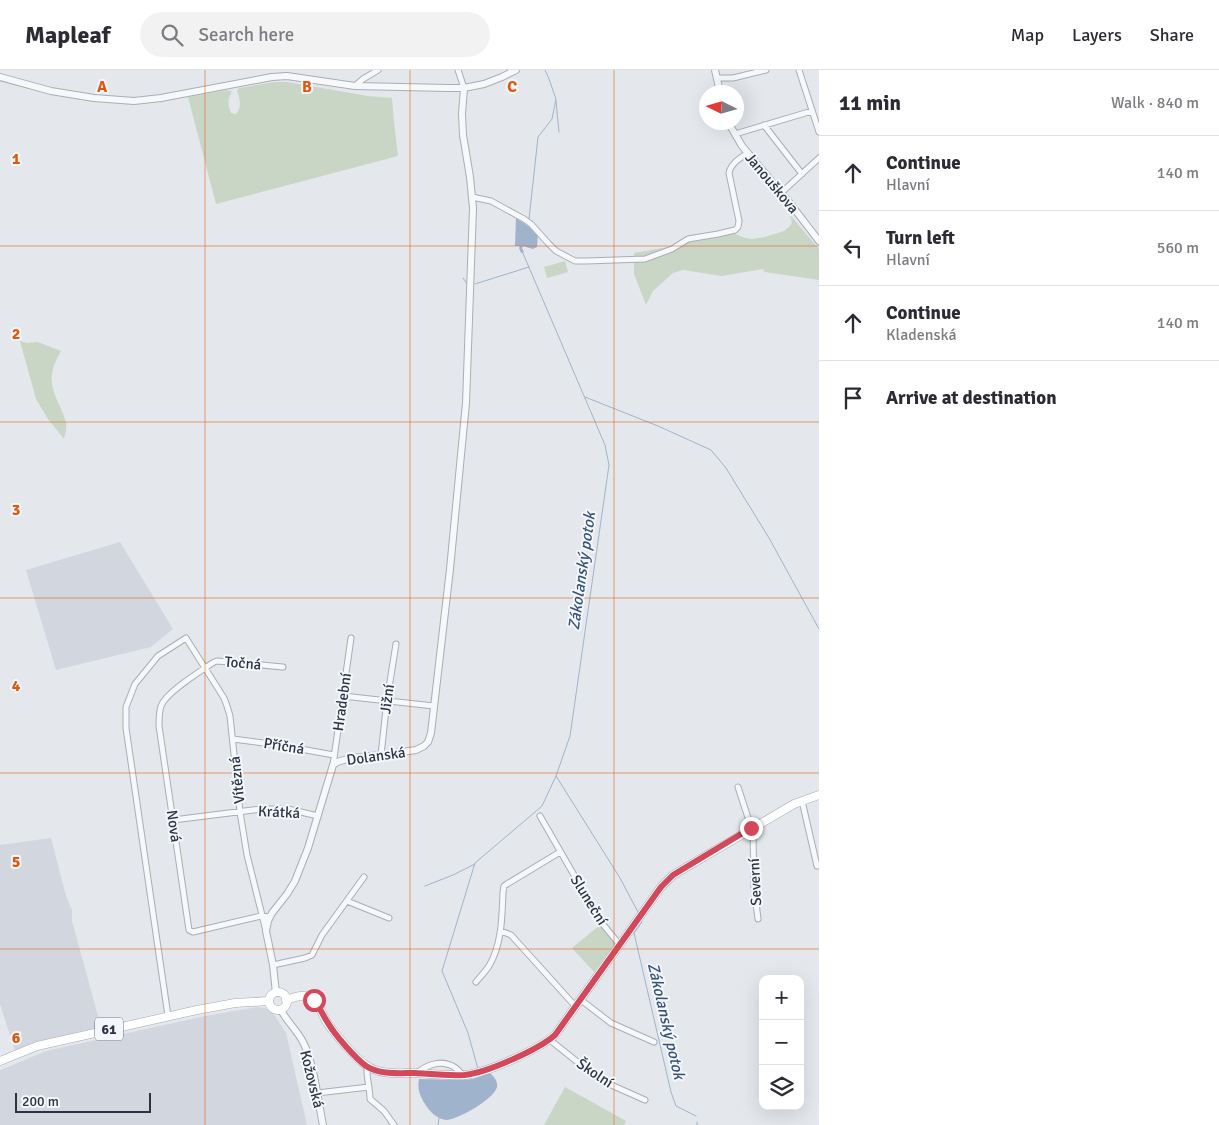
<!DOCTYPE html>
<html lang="en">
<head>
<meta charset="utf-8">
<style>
  body { margin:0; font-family:Signika,sans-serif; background:#f2f2f3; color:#2b2b33 }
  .controls { position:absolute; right:15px; bottom:15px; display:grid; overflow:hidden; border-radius:10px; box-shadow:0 5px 20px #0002 }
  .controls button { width:45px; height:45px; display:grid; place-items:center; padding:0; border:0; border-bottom:1px solid #e1e1e2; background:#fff; color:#2b2b33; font:25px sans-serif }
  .compass { position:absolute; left:699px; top:15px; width:45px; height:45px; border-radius:50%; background:#fff; box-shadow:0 5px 20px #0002; rotate:275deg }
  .scale { position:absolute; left:15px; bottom:12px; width:136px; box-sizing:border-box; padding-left:5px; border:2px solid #2b3445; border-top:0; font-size:14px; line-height:18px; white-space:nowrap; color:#2b3445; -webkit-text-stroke:4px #f4f6f9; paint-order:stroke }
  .stop { position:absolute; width:15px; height:15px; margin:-11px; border:4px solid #d1495b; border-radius:50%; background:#fff }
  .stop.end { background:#d1495b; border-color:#fff; box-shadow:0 1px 5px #0008 }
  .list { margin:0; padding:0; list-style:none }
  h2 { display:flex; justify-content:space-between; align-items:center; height:65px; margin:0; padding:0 20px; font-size:21px }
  h2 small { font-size:16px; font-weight:400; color:#7c7c81 }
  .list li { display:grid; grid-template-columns:32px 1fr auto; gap:15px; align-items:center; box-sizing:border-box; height:75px; padding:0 20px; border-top:1px solid #e1e1e2 }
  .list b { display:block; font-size:19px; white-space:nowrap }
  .list p { margin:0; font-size:16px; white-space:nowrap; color:#7c7c81 }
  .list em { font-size:16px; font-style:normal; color:#7c7c81 }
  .icon { flex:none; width:28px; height:28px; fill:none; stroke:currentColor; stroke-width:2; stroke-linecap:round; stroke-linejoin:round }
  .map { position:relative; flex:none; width:819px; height:1055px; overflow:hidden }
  header { display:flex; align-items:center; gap:30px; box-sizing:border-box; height:70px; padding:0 25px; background:#fff; border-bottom:1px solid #e1e1e2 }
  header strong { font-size:24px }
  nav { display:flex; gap:28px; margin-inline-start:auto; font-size:18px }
  .search { width:350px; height:45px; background:#f2f2f3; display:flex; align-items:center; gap:12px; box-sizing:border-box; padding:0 18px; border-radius:28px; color:#7c7c81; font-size:19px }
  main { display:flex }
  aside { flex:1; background:#fff }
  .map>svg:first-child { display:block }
  .built { fill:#d2d6de }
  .green { fill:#c9d6c5 }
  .water { fill:#9fb4cc }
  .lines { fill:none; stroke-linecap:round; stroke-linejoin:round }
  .stream { stroke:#9fb4cc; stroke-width:1 }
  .minor-casing { stroke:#a9aeb7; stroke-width:7 }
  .tertiary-casing { stroke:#a9aeb7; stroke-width:8 }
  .primary-casing { stroke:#a3abb8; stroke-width:9 }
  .minor { stroke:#f7f8fa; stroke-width:5 }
  .tertiary { stroke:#f7f8fa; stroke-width:6 }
  .primary { stroke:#fff; stroke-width:8 }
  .route { stroke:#d1495b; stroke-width:6 }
  .grid { fill:none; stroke:#df570f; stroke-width:1; stroke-opacity:0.55 }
  .labels { text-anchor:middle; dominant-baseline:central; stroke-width:4; stroke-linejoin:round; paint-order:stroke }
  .shield { fill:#f4f6f9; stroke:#676e7b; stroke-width:1 }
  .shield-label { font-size:14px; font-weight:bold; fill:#2b3445 }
  .street-label { font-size:15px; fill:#2b3445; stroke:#f4f6f9 }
  .water-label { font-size:16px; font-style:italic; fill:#34527a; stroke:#f4f6f9 }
  .grid-label { font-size:16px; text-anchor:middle; font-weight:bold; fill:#df570f; stroke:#f4f6f9; stroke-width:4; stroke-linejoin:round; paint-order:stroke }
</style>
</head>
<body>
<header>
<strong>Mapleaf</strong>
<div class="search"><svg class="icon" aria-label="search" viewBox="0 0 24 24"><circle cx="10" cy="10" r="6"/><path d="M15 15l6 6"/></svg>Search here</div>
<nav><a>Map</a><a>Layers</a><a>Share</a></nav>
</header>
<main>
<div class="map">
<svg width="819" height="1055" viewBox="0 0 819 1055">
  <rect width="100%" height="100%" fill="#e4e7ec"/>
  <path class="built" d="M120 472 173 559 151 577 56 600 26 500Z
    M51 768 66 826 72 840V851L101 957 34 972 15 981 0 934V775Z
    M257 937 265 938 273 943 286 963 307 1055H0V1000L8 997 46 981 205 946Z"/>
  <path class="green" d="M274 12H287L368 26 392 28 394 52 398 86 216 134 188 27 226 20 232 21C228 29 227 34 231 43L236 44C242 37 240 29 237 21L239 18Z
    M790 145 819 179V210L765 202 763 199 722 206 683 200 673 203 653 221 646 235 634 204V183L674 176 686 169 733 163 745 168 752 169 765 167 784 161 790 156 792 153Z
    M565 191 568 202 547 208 544 197Z
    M20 271 27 273 38 272 61 281C58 287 54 293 53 299 47 320 62 335 66 353 67 358 65 364 64 369L48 349 36 329Z
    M600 855 615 874 594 902 572 878Z
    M565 1017 626 1051 624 1055H544Z"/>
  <path class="water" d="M516 148 538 163 537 177 533 179 523 176 522 178 524 182 521 183 519 178 520 176H515Z
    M490 1003C494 1007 498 1011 497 1017 494 1029 459 1049 447 1050 438 1050 429 1041 425 1034 420 1026 417 1019 419 1009L463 1010 472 1009Z"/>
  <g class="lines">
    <path class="stream" d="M556 31 559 62
      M529 149 538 67 552 49 556 29 549 9 545 0
      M522 181 605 375 609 395 570 666 556 706 620 808 638 842
      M463 208 467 214
      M475 214 529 197
      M585 327 658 356 711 380 726 398 769 468 819 559
      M425 816 453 805 475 794
      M642 852 634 863 671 1022 676 1036 696 1046
      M478 999 468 963 442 901 475 793 542 736 556 706
      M438 1055 439 1048
      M697 1055V1052"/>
    <defs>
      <path id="minor" d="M458 0 464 18
        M799 0 819 62
        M717 8H733L766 0
        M355 16 363 9 378 0
        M764 55 802 104
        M735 64 812 41
        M781 123 819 88
        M472 127 491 131 524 149 531 154 548 173 556 181 575 191H586L645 189 672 179 688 169 718 164 735 160 738 157 739 151 729 103C731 93 740 88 748 83
        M343 626 434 636
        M233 669 278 675 334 685
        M381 685 387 630 396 574
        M333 695 351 568
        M738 717 753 763 754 817 758 849
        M802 731 817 796
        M540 746 601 852 620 875
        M173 750 261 739H288L318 746
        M347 831 389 848
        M270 847 261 846 193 862 189 860 159 656C159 649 159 642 161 636 166 622 201 601 214 592L217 591 283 597
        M501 861 511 865 576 937
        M273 895 305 888 312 885 322 865 364 807
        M476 912C480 907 485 902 489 896 502 874 502 847 503 822L504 816 507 814 560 782
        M581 930 611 953 654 972
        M168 946 126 658V637L135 614 158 586 186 568 224 628 227 636 230 646 240 742 247 785 266 861
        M550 970 600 1010 645 1030
        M367 996C366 1008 370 1017 370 1029L384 1041 394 1055
        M417 1003C425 996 439 990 450 995 455 996 459 1001 463 1005
        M317 1023 369 1017"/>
      <path id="tertiary" d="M715 0 720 22
        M0 7 51 21 94 28 134 31 161 28 272 7 287 6 355 16 448 18H464L484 14 502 7 516 0
        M728 52 742 76 789 132 819 171
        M276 923 273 895 266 861 268 851 272 843 287 824 295 811 308 778 333 695 337 692 351 688 381 685 416 680 424 676 428 672 431 663 450 499 466 333 473 138 470 107 463 65 462 44 464 18
        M281 940C287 952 297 960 303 972 314 993 318 1031 323 1055"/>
      <path id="primary" d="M269 931a9 9 0 1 1 18 0a9 9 0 1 1-18 0Z
        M286 930C293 928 302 924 309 926 319 930 322 946 328 954 336 965 356 989 367 996 381 1005 399 1003 415 1003 431 1004 448 1006 465 1005 486 1003 538 980 555 965L661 817 673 805 794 734 819 725
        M0 991 37 976 197 940 235 933 269 931"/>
    </defs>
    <use href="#minor" class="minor-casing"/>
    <use href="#tertiary" class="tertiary-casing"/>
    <use href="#primary" class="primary-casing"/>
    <use href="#minor" class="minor"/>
    <use href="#tertiary" class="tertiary"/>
    <use href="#primary" class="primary"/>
  </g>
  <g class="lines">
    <path class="route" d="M314 930C320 937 323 946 328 953 335 965 355 988 366 996 380 1005 399 1003 415 1003 431 1004 448 1006 464 1005 486 1003 538 980 555 965L661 817 673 805 751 758"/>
  </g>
  <path class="grid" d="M205 0V1055M410 0V1055M614 0V1055M0 176H819M0 352H819M0 528H819M0 703H819M0 879H819"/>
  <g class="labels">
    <rect class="shield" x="95" y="947.5" width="28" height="23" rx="4"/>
    <g class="shield-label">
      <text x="109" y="959">61</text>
    </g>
    <g class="street-label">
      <text transform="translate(772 113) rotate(50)">Janouškova</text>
      <text transform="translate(243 593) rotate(5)">Točná</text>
      <text transform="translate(387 629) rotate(-82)">Jižní</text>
      <text transform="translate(342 632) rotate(-82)">Hradební</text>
      <text transform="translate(284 676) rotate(9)">Příčná</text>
      <text transform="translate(376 686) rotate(-8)">Dolanská</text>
      <text transform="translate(237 710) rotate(-96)">Vítězná</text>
      <text transform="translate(279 742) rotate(3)">Krátká</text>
      <text transform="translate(174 756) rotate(82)">Nová</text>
      <text transform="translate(755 812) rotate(-93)">Severní</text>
      <text transform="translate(589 830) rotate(58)">Sluneční</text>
      <text transform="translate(595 1003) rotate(34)">Školní</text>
      <text transform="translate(312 1009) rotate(76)">Kožovská</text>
    </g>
    <g class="water-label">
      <text transform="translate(582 501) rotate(-82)">Zákolanský potok</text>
      <text transform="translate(666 951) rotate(77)">Zákolanský potok</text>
    </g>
  </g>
  <g class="grid-label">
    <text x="102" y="22">A</text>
    <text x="307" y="22">B</text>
    <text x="512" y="22">C</text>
    <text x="16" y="94">1</text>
    <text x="16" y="269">2</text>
    <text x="16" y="445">3</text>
    <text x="16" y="621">4</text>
    <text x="16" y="797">5</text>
    <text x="16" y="973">6</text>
  </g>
</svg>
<div class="controls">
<button>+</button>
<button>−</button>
<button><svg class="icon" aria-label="layers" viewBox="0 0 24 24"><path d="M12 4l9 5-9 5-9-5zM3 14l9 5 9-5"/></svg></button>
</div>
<svg class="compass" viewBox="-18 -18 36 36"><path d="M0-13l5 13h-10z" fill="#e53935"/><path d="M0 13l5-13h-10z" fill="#7c7c81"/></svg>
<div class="scale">200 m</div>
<div class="stop" style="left:314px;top:930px"></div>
<div class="stop end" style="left:751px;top:758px"></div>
</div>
<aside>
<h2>11 min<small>Walk · 840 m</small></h2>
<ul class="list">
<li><svg class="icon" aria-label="ahead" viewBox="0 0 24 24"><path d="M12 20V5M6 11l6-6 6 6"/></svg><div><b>Continue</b><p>Hlavní</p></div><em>140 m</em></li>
<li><svg class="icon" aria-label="left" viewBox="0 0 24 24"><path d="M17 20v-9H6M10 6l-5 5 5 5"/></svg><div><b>Turn left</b><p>Hlavní</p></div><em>560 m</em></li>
<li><svg class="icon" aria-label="ahead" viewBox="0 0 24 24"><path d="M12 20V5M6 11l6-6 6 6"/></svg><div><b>Continue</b><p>Kladenská</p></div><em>140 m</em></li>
<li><svg class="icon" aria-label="arrive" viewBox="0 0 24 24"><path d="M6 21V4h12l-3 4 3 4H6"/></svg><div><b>Arrive at destination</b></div></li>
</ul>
</aside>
</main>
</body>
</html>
